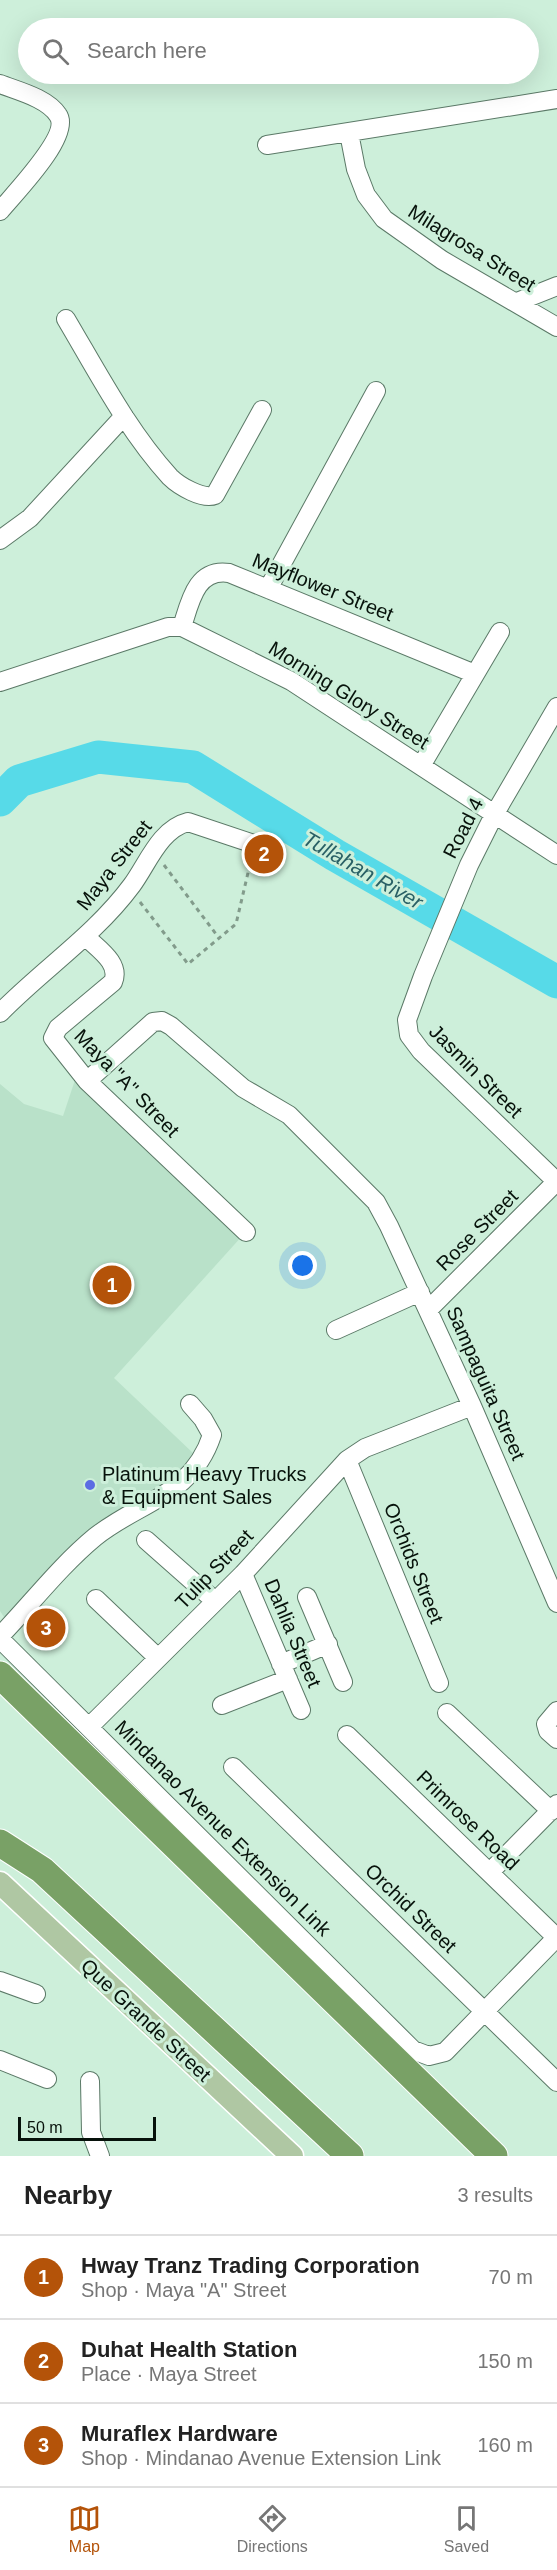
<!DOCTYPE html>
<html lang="en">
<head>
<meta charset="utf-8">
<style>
  body { margin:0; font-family:Arial,sans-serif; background:#f6f6f6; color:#222 }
  .scale { position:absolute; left:18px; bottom:15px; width:138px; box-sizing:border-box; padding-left:6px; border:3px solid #07120b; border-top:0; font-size:16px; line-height:21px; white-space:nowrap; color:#07120b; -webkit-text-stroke:4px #cdefda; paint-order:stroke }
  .you { position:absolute; left:303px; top:1266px; width:21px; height:21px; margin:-15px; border:4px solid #fff; border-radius:50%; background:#1a73e8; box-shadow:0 0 0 9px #1a73e833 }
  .badge { display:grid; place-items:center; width:39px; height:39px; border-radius:50%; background:#b45309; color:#fff; font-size:20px; font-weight:700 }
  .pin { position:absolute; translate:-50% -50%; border:3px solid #fff; box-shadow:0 2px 6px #0006 }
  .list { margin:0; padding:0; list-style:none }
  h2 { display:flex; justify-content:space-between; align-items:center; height:78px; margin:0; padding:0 24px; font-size:26px }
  h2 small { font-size:20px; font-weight:400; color:#767676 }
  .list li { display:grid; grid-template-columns:39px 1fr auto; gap:18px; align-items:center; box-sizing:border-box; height:84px; padding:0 24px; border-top:2px solid #e0e0e0 }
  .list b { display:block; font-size:22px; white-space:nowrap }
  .list p { margin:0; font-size:20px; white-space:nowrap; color:#767676 }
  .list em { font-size:20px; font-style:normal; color:#767676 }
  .icon { flex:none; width:33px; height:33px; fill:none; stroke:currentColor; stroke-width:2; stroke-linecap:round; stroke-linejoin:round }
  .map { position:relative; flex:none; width:557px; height:2156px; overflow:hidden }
  .search { position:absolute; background:#fff; box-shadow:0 6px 24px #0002; left:18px; right:18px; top:18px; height:66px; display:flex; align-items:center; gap:15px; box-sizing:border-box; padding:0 21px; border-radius:33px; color:#767676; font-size:22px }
  .sheet { height:330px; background:#fff }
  nav { display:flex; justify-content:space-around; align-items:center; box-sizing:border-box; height:84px; border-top:2px solid #e0e0e0; background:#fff; font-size:16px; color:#767676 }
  nav a { display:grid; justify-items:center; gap:3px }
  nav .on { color:#b45309 }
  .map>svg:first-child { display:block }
  .built { fill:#b9e1c9 }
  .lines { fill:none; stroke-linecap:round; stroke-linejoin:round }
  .river { stroke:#57dae8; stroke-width:33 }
  .minor-casing { stroke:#5b7967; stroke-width:20 }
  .major-casing { stroke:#fff; stroke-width:25 }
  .highway-casing { stroke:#fff; stroke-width:29 }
  .path { stroke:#829b8b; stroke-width:3; stroke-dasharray:4.5 4.5; stroke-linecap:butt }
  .minor { stroke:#fff; stroke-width:18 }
  .major { stroke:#afc7a3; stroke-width:22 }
  .highway { stroke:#79a166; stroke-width:27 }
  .poi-dot { fill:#5c6ce3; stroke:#cdefda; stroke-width:2 }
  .labels { text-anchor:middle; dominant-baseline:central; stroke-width:6; stroke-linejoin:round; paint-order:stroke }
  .street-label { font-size:20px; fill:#07120b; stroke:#cdefda }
  .poi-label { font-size:20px; fill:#07120b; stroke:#cdefda; text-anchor:start }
  .water-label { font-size:21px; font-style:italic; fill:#296065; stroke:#cdefda }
</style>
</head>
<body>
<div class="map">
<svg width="557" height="2156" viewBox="0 0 557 2156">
  <rect width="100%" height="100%" fill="#cdefda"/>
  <path class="built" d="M76 1077 243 1235 114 1378 194 1454 193 1464 86 1534 6 1620 0 1611V1084L24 1104 63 1116Z"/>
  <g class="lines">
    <path class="river" d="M0 800 19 781 98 757 193 767 335 855 557 982"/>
    <defs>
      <path id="minor" d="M0 84C18 91 47 98 58 115 72 135 13 195 0 211
        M349 133 356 169 366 195 384 219 442 260 557 327
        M267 145 557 99
        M517 302 557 286
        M66 319C98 373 128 431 170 477 179 486 203 500 215 495L262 410
        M0 540 30 518 124 416
        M268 589 376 391
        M182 627C190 602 196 568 229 573L475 674
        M0 682 168 627H182L291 681 557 855
        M421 766 500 632
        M85 936C98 949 121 963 113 982L58 1028 53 1038 87 1081 246 1232
        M0 1013C43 969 95 935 132 885 148 863 160 829 188 822L254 844
        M87 1081 153 1022 162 1021 171 1026 243 1088 289 1115 376 1202 389 1226 472 1406 557 1603
        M556 1181 421 1051 409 1035 407 1020 423 976 469 865 494 815 557 707
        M428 1310 557 1181
        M336 1330 420 1292
        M347 1460 439 1683
        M146 1540 215 1601
        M243 1574 301 1710
        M307 1597 343 1682
        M96 1599 158 1658
        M0 1636C31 1604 60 1566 95 1537 140 1501 192 1496 212 1435L203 1419 190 1404
        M0 1639 413 2050 429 2056 445 2052 557 1937
        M281 1664 328 1644
        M222 1705 288 1679
        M557 1711 546 1724 548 1731 557 1739
        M447 1713 551 1811
        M90 1726 243 1574 347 1460 365 1448 472 1406
        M347 1735 557 1938
        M233 1767 557 2082
        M490 1872 557 1804
        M0 1981 36 1994
        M0 2060 47 2079
        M90 2081 91 2132 100 2156"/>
      <path id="major" d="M0 1883 292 2156"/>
      <path id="highway" d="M0 1675 494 2156
        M0 1843 42 1870 350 2156"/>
    </defs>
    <use href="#minor" class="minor-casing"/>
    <use href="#major" class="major-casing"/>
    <use href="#highway" class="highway-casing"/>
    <path class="path" d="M164 865 219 938
      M140 902 188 964 236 924 251 860"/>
    <use href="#minor" class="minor"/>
    <use href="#major" class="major"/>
    <use href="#highway" class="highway"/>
  </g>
  <circle class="poi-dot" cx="90" cy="1485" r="6"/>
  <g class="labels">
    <g class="street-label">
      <text transform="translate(472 248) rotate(32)">Milagrosa Street</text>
      <text transform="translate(323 587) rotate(22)">Mayflower Street</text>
      <text transform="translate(349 695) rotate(32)">Morning Glory Street</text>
      <text transform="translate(463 828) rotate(-63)">Road 4</text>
      <text transform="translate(114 865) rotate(-52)">Maya Street</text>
      <text transform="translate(476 1071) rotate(45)">Jasmin Street</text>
      <text transform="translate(127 1083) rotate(46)">Maya "A" Street</text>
      <text transform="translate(477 1230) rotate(-45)">Rose Street</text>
      <text transform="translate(486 1383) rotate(66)">Sampaguita Street</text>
      <text transform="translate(414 1563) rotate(68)">Orchids Street</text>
      <text transform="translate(214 1569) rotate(-46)">Tulip Street</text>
      <text transform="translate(293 1633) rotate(67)">Dahlia Street</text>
      <text transform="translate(468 1820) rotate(44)">Primrose Road</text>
      <text transform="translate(223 1828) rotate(45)">Mindanao Avenue Extension Link</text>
      <text transform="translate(411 1908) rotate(44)">Orchid Street</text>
      <text transform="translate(146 2020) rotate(43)">Que Grande Street</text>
    </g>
    <g class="poi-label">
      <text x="102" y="1474">Platinum Heavy Trucks<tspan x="102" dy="23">&amp; Equipment Sales</tspan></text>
    </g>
    <g class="water-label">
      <text transform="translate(363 870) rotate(30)">Tullahan River</text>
    </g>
  </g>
</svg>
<div class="scale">50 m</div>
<div class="you"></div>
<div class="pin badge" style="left:112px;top:1285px">1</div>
<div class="pin badge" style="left:264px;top:854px">2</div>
<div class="pin badge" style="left:46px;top:1628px">3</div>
<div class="search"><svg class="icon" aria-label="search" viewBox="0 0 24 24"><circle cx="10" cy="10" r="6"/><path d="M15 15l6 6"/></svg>Search here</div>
</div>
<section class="sheet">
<h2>Nearby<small>3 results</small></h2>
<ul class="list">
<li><span class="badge">1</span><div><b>Hway Tranz Trading Corporation</b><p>Shop · Maya &quot;A&quot; Street</p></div><em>70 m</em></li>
<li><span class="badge">2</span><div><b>Duhat Health Station</b><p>Place · Maya Street</p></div><em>150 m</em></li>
<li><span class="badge">3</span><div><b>Muraflex Hardware</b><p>Shop · Mindanao Avenue Extension Link</p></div><em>160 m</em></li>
</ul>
</section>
<nav>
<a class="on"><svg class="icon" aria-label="map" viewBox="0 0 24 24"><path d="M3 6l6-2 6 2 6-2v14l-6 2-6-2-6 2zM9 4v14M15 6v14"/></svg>Map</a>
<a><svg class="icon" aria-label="directions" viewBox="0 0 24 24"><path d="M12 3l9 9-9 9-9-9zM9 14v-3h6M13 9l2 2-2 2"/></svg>Directions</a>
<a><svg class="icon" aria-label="saved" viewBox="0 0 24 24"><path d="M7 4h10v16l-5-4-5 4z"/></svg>Saved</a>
</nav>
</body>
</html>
